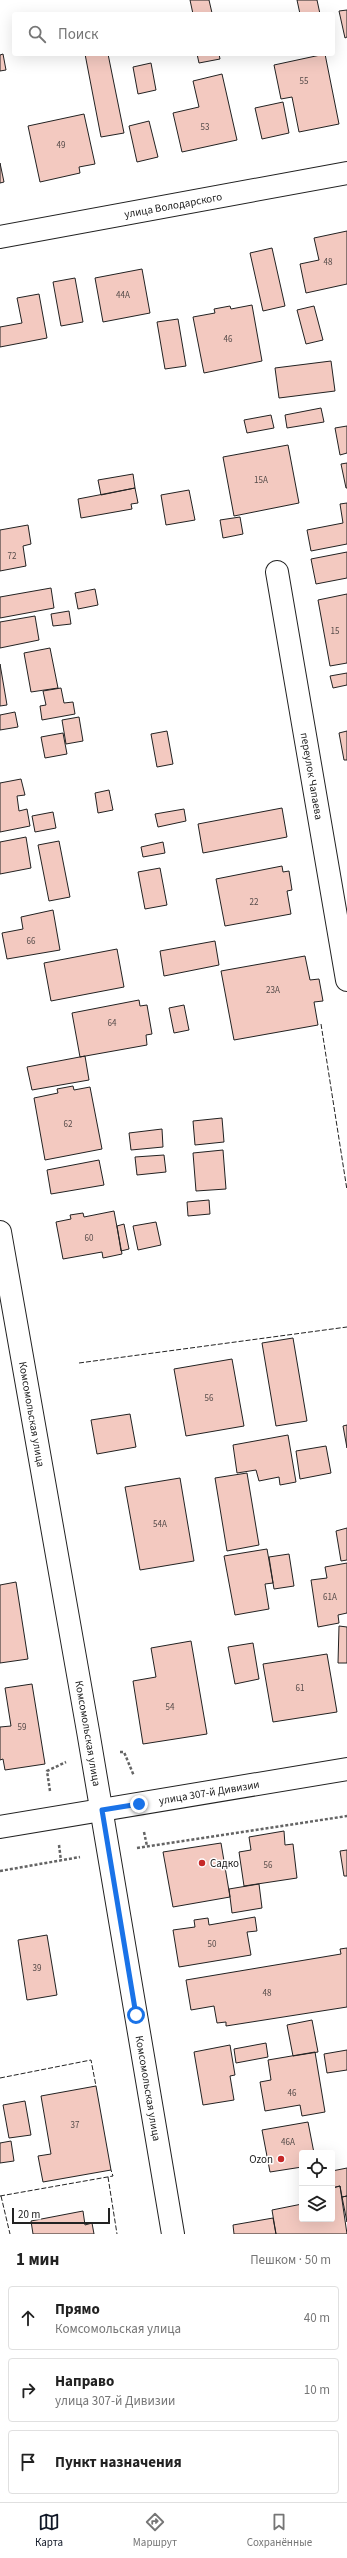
<!DOCTYPE html>
<html lang="ru">
<head>
<meta charset="utf-8">
<style>
  body { margin:0; font-family:"Source Sans 3",sans-serif; background:#f6f6f6; color:#222 }
  .controls { position:absolute; right:12px; bottom:12px; display:grid; overflow:hidden; border-radius:4px; box-shadow:0 4px 16px #0002 }
  .controls button { width:36px; height:36px; display:grid; place-items:center; padding:0; border:0; border-bottom:1px solid #e0e0e0; background:#fff; color:#222; font:20px sans-serif }
  .scale { position:absolute; left:12px; bottom:10px; width:98px; box-sizing:border-box; padding-left:4px; border:2px solid #222; border-top:0; font-size:11px; line-height:14px; white-space:nowrap; color:#222; -webkit-text-stroke:3px #fff; paint-order:stroke }
  .stop { position:absolute; width:12px; height:12px; margin:-9px; border:3px solid #1a73e8; border-radius:50%; background:#fff }
  .stop.end { background:#1a73e8; border-color:#fff; box-shadow:0 1px 4px #0008 }
  .list { margin:0; padding:0; list-style:none }
  h2 { display:flex; justify-content:space-between; align-items:center; height:52px; margin:0; padding:0 16px; font-size:17px }
  h2 small { font-size:13px; font-weight:400; color:#767676 }
  .list li { display:grid; grid-template-columns:26px 1fr auto; gap:12px; align-items:center; box-sizing:border-box; height:64px; margin:0 8px 8px; padding:0 8px; border:1px solid #e0e0e0; border-radius:4px }
  .list b { display:block; font-size:15px; white-space:nowrap }
  .list p { margin:0; font-size:13px; white-space:nowrap; color:#767676 }
  .list em { font-size:13px; font-style:normal; color:#767676 }
  .icon { flex:none; width:22px; height:22px; fill:none; stroke:currentColor; stroke-width:2; stroke-linecap:round; stroke-linejoin:round }
  .map { position:relative; flex:none; width:347px; height:2234px; overflow:hidden }
  .search { position:absolute; background:#fff; box-shadow:0 4px 16px #0002; left:12px; right:12px; top:12px; height:44px; display:flex; align-items:center; gap:10px; box-sizing:border-box; padding:0 14px; border-radius:4px; color:#767676; font-size:15px }
  .sheet { height:268px; background:#fff }
  nav { display:flex; justify-content:space-around; align-items:center; box-sizing:border-box; height:56px; border-top:1px solid #e0e0e0; background:#fff; font-size:11px; color:#767676 }
  nav a { display:grid; justify-items:center; gap:2px }
  nav .on { color:#111827 }
  .map>svg:first-child { display:block }
  .building { fill:#f3c9c0; stroke:#222 }
  .lines { fill:none; stroke-linecap:round; stroke-linejoin:round }
  .minor-casing { stroke:#222; stroke-width:24 }
  .path { stroke:#646464; stroke-width:2.5; stroke-dasharray:3 2; stroke-linecap:butt }
  .minor { stroke:#fff; stroke-width:22 }
  .fence { stroke:#222; stroke-width:1; stroke-dasharray:5 2; stroke-linecap:butt }
  .route { stroke:#1a73e8; stroke-width:5 }
  .poi-dot { fill:#c62828; stroke:#fff; stroke-width:1.5 }
  .labels { text-anchor:middle; dominant-baseline:central; stroke-width:3; stroke-linejoin:round; paint-order:stroke }
  .number-label { font-size:9px; fill:#564c4a }
  .street-label { font-size:11px; fill:#222; stroke:#fff }
  .poi-label { font-size:11px; fill:#222; stroke:#fff; text-anchor:start }
</style>
</head>
<body>
<div class="map">
<svg width="347" height="2234" viewBox="0 0 347 2234">
  <rect width="100%" height="100%" fill="#fff"/>
  <path class="building" d="M190 0H209L212 13 193 14Z
    M297 0H317L320 14H300Z
    M347 10V37L345 38 339 11Z
    M3 54 6 70 0 71V55Z
    M85 54H108L124 133 101 137Z
    M197 54H219L220 59 199 63Z
    M325 54 339 124 299 132 292 97 281 99 274 65Z
    M151 63 156 90 138 94 133 67Z
    M222 74 237 140 182 152 173 113 199 107 193 81Z
    M283 102 289 133 262 139 255 108Z
    M84 114 95 164 79 167 80 173 40 182 28 126Z
    M149 121 158 157 137 162 129 126Z
    M0 163 4 182 0 183Z
    M347 231V284L306 293 300 264 319 260 314 238Z
    M272 248 285 306 263 311 250 253Z
    M142 269 150 313 103 322 95 278Z
    M75 278 83 322 61 326 53 282Z
    M39 294 47 338 0 347V327L22 323 17 298Z
    M252 305 262 361 204 373 193 317 215 313 214 309 230 306 231 309Z
    M314 306 323 340 306 344 297 310Z
    M178 319 186 366 165 369 157 322Z
    M331 361 335 391 279 398 275 368Z
    M321 408 324 422 287 428 285 415Z
    M271 415 274 428 247 433 244 420Z
    M347 426V453L340 455 335 428Z
    M288 445 299 503 234 516 223 457Z
    M347 463V488H346L341 464Z
    M133 474 135 488 101 495 98 480Z
    M135 488 138 503 131 504 132 509 81 518 78 499Z
    M189 490 195 520 166 525 161 495Z
    M347 503V544L311 551 307 530 343 523 340 504Z
    M240 517 243 534 223 538 220 520Z
    M28 525 31 544 23 546 26 566 0 571V530Z
    M347 552V578L316 584 311 559Z
    M51 588 54 608 0 618V597Z
    M95 589 98 605 78 609 75 593Z
    M347 594V663L330 666 318 600Z
    M69 611 71 624 53 626 51 614Z
    M35 616 39 640 0 648V622Z
    M50 648 58 688 31 692 24 653Z
    M0 664 7 705 0 706Z
    M347 673V685L333 688 330 676Z
    M61 688 64 703 73 702 75 714 42 720 40 706 46 705 43 691Z
    M15 712 18 727 0 730V715Z
    M79 717 83 741 66 744 62 720Z
    M167 731 173 764 157 767 151 734Z
    M347 731V760H344L339 733Z
    M63 733 67 754 45 758 41 737Z
    M21 779 25 795 17 796 19 811 27 809 30 826 0 832V783Z
    M109 790 113 810 98 813 95 793Z
    M282 808 287 837 203 853 198 824Z
    M184 809 186 821 158 827 155 814Z
    M53 812 56 828 35 832 32 816Z
    M26 837 31 868 0 874V842Z
    M59 841 70 897 49 901 38 845Z
    M163 842 165 853 143 857 141 847Z
    M282 866 283 872 289 871 292 890 287 891 291 914 225 926 216 879Z
    M160 868 167 905 145 909 138 872Z
    M53 910 60 950 7 959 2 933 23 929 21 917Z
    M215 941 219 965 164 976 160 951Z
    M117 949 124 987 51 1001 44 963Z
    M305 956 310 980 319 979 323 1001 314 1002 318 1025 234 1040 221 971Z
    M139 1000 140 1006 147 1005 152 1034 146 1035 147 1045 80 1057 72 1013Z
    M184 1005 189 1030 174 1033 169 1008Z
    M85 1056 89 1080 32 1090 27 1067Z
    M73 1086 74 1090 90 1087 102 1149 45 1160 34 1098 58 1093 57 1089Z
    M222 1118 224 1142 195 1145 193 1121Z
    M162 1129 163 1147 131 1150 129 1133Z
    M223 1150 226 1189 196 1191 193 1153Z
    M164 1155 166 1172 137 1175 135 1157Z
    M99 1160 104 1185 51 1194 47 1170Z
    M209 1200 210 1214 188 1216 187 1202Z
    M114 1211 122 1254 103 1258 102 1252 63 1259 56 1222 71 1219 70 1215 83 1213 84 1217Z
    M156 1222 161 1245 138 1250 133 1226Z
    M124 1224 129 1249 121 1251 117 1226Z
    M293 1338 307 1421 276 1426 262 1343Z
    M232 1359 244 1426 186 1436 174 1369Z
    M130 1414 136 1447 97 1454 91 1420Z
    M347 1425V1448L343 1426Z
    M288 1435 296 1482 280 1485 279 1477 259 1481 256 1470 237 1473 233 1445Z
    M326 1446 331 1473 300 1479 296 1451Z
    M247 1473 259 1545 227 1551 215 1478Z
    M180 1478 194 1561 140 1570 125 1487Z
    M347 1528V1560L341 1561 336 1531Z
    M267 1549 273 1583 265 1584 269 1609 235 1615 224 1556Z
    M289 1554 294 1586 274 1589 269 1557Z
    M347 1563V1613L338 1615 339 1623 318 1627 311 1580 327 1578 325 1567Z
    M16 1582 28 1659 0 1663V1585Z
    M339 1626 347 1627V1663H338Z
    M191 1641 207 1734 143 1744 133 1681 156 1677 151 1648Z
    M253 1643 259 1679 235 1684 228 1647Z
    M327 1654 337 1712 273 1722 263 1664Z
    M32 1684 45 1764 5 1770 3 1759 0 1760V1727L11 1726 5 1688Z
    M284 1831 285 1845 293 1844 297 1878 244 1886 239 1852 251 1850 249 1837Z
    M221 1843 230 1897 173 1907 163 1852Z
    M347 1850V1876H344L340 1851Z
    M259 1884 262 1908 232 1913 229 1889Z
    M255 1917 257 1931 247 1932 251 1955 179 1967 173 1930 195 1927 194 1920 208 1918 209 1925Z
    M47 1935 57 1995 27 2000 18 1940Z
    M347 1948V2007L226 2026V2022L217 2023 214 2006 191 2010 186 1980 341 1954 340 1949Z
    M312 2020 318 2052 293 2056 287 2025Z
    M266 2043 268 2057 236 2063 234 2049Z
    M230 2045 235 2075 230 2076 234 2100 203 2105 194 2052Z
    M347 2050V2070L327 2073 324 2054Z
    M315 2052 325 2112 302 2116 300 2105 265 2111 260 2082 271 2080 268 2060Z
    M96 2086 111 2170 43 2182 38 2156 51 2154 41 2096Z
    M25 2101 31 2135 9 2138 3 2105Z
    M308 2122 314 2153H302V2167L270 2172 262 2130Z
    M11 2141 14 2161 0 2163V2143Z
    M347 2168V2196L342 2197 340 2186 332 2188V2171Z
    M340 2186 347 2234H276L272 2210 302 2204V2219H332V2188Z
    M347 2196V2222L342 2197Z
    M83 2211 85 2225 92 2223 94 2234H33L31 2221Z
    M273 2218 276 2234H234L233 2225Z"/>
  <g class="lines">
    <defs>
      <g id="minor">
        <path id="s1" d="M0 237 347 173"/>
        <path id="s2" d="M277 572 347 980"/>
        <path id="s3" d="M0 1232 88 1731 173 2234"/>
        <path id="s4" d="M0 1827 347 1769"/>
      </g>
    </defs>
    <use href="#minor" class="minor-casing"/>
    <path class="path" d="M120 1752H124L134 1776
      M50 1791 47 1771 66 1762
      M144 1832 147 1846
      M59 1845 61 1861
      M137 1848 347 1816
      M0 1871 80 1857"/>
    <use href="#minor" class="minor"/>
    <path class="fence" d="M321 1024 347 1190
      M79 1363 347 1327
      M0 2078 91 2060 96 2086
      M108 2177 117 2234
      M0 2196 113 2176 111 2170
      M1 2196 10 2234"/>
  </g>
  <g class="lines">
    <path class="route" d="M136 2015 102 1810 139 1804"/>
  </g>
  <g class="poi-dot">
    <circle cx="202" cy="1863" r="4"/>
    <circle cx="281" cy="2159" r="4"/>
  </g>
  <g class="labels">
    <g class="number-label">
      <text x="304" y="81">55</text>
      <text x="205" y="127">53</text>
      <text x="61" y="145">49</text>
      <text x="328" y="262">48</text>
      <text x="123" y="295">44А</text>
      <text x="228" y="339">46</text>
      <text x="261" y="480">15А</text>
      <text x="12" y="556">72</text>
      <text x="335" y="631">15</text>
      <text x="254" y="902">22</text>
      <text x="31" y="941">66</text>
      <text x="273" y="990">23А</text>
      <text x="112" y="1023">64</text>
      <text x="68" y="1124">62</text>
      <text x="89" y="1238">60</text>
      <text x="209" y="1398">56</text>
      <text x="160" y="1524">54А</text>
      <text x="330" y="1597">61А</text>
      <text x="300" y="1688">61</text>
      <text x="170" y="1707">54</text>
      <text x="22" y="1727">59</text>
      <text x="268" y="1865">56</text>
      <text x="212" y="1944">50</text>
      <text x="37" y="1968">39</text>
      <text x="267" y="1993">48</text>
      <text x="292" y="2093">46</text>
      <text x="75" y="2125">37</text>
      <text x="288" y="2142">46А</text>
    </g>
    <g class="street-label">
      <text stroke="none"><textPath href="#s1" startOffset="176">улица Володарского</textPath></text>
      <text stroke="none"><textPath href="#s2" startOffset="207">переулок Чапаева</textPath></text>
      <text stroke="none"><textPath href="#s3" startOffset="185">Комсомольская улица</textPath></text>
      <text stroke="none"><textPath href="#s3" startOffset="509">Комсомольская улица</textPath></text>
      <text stroke="none"><textPath href="#s4" startOffset="212">улица 307-й Дивизии</textPath></text>
      <text stroke="none"><textPath href="#s3" startOffset="869">Комсомольская улица</textPath></text>
    </g>
    <g class="poi-label">
      <text x="210" y="1863">Садко</text>
      <text x="273" y="2159" text-anchor="end">Ozon</text>
    </g>
  </g>
</svg>
<div class="controls">
<button><svg class="icon" aria-label="locate" viewBox="0 0 24 24"><circle cx="12" cy="12" r="6"/><path d="M12 2v4M12 18v4M2 12h4M18 12h4"/></svg></button>
<button><svg class="icon" aria-label="layers" viewBox="0 0 24 24"><path d="M12 4l9 5-9 5-9-5zM3 14l9 5 9-5"/></svg></button>
</div>
<div class="scale">20 m</div>
<div class="stop" style="left:136px;top:2015px"></div>
<div class="stop end" style="left:139px;top:1804px"></div>
<div class="search"><svg class="icon" aria-label="search" viewBox="0 0 24 24"><circle cx="10" cy="10" r="6"/><path d="M15 15l6 6"/></svg>Поиск</div>
</div>
<section class="sheet">
<h2>1 мин<small>Пешком · 50 m</small></h2>
<ul class="list">
<li><svg class="icon" aria-label="ahead" viewBox="0 0 24 24"><path d="M12 20V5M6 11l6-6 6 6"/></svg><div><b>Прямо</b><p>Комсомольская улица</p></div><em>40 m</em></li>
<li><svg class="icon" aria-label="right" viewBox="0 0 24 24"><path d="M7 20v-9h11M14 6l5 5-5 5"/></svg><div><b>Направо</b><p>улица 307-й Дивизии</p></div><em>10 m</em></li>
<li><svg class="icon" aria-label="arrive" viewBox="0 0 24 24"><path d="M6 21V4h12l-3 4 3 4H6"/></svg><div><b>Пункт назначения</b></div></li>
</ul>
</section>
<nav>
<a class="on"><svg class="icon" aria-label="map" viewBox="0 0 24 24"><path d="M3 6l6-2 6 2 6-2v14l-6 2-6-2-6 2zM9 4v14M15 6v14"/></svg>Карта</a>
<a><svg class="icon" aria-label="directions" viewBox="0 0 24 24"><path d="M12 3l9 9-9 9-9-9zM9 14v-3h6M13 9l2 2-2 2"/></svg>Маршрут</a>
<a><svg class="icon" aria-label="saved" viewBox="0 0 24 24"><path d="M7 4h10v16l-5-4-5 4z"/></svg>Сохранённые</a>
</nav>
</body>
</html>
